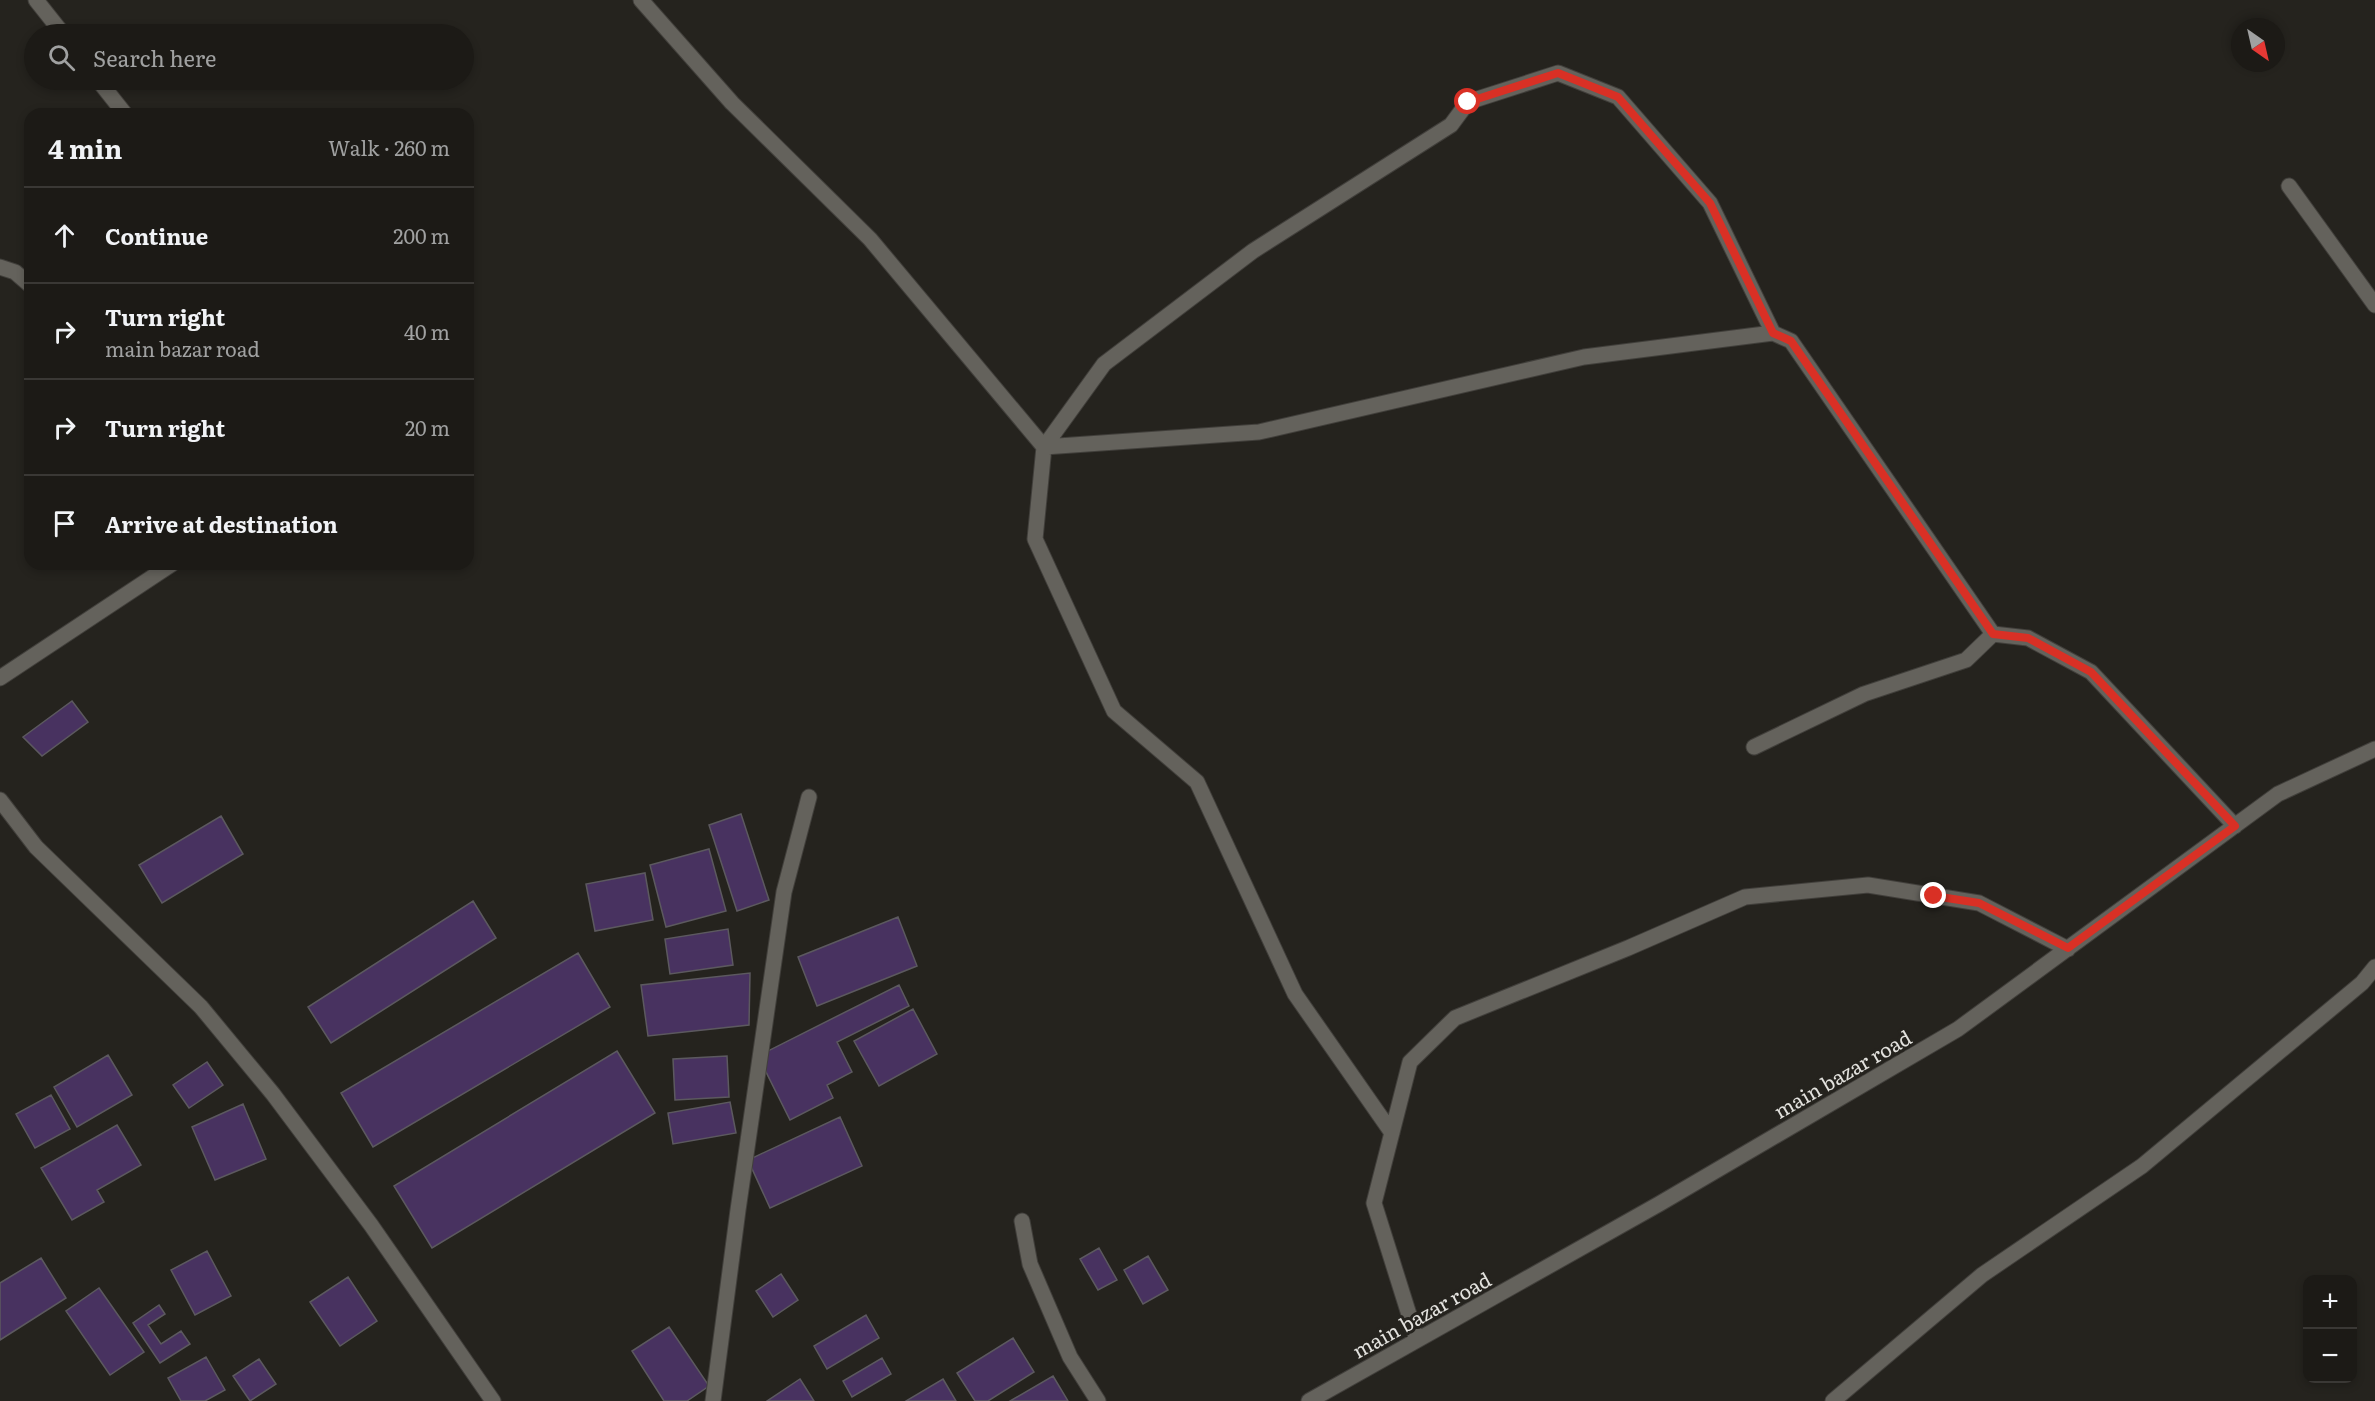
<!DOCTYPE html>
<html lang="en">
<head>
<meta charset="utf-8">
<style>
  body { margin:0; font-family:Literata,serif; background:#292723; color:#f1f3f6 }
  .controls { position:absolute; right:18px; bottom:18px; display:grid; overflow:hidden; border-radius:12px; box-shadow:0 3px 9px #0003 }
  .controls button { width:54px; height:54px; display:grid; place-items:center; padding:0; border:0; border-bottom:2px solid #3a3835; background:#1c1a16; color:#f1f3f6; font:30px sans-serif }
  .compass { position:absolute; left:2231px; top:18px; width:54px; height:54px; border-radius:50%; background:#1c1a16; box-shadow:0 3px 9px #0003; rotate:146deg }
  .stop { position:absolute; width:18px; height:18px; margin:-14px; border:4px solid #d93025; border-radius:50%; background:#fff }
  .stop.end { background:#d93025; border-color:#fff; box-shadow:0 2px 6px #0008 }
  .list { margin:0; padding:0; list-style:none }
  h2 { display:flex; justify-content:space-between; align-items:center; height:78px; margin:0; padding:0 24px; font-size:26px }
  h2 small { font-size:20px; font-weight:400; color:#a0a1a1 }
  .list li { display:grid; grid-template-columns:39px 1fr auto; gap:18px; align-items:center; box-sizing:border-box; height:96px; padding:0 24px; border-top:2px solid #3a3835 }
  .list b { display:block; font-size:22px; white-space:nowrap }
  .list p { margin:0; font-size:20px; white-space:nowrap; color:#a0a1a1 }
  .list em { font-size:20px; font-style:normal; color:#a0a1a1 }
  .icon { flex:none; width:33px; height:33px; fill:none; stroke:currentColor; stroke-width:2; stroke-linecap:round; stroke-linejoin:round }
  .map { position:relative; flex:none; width:2375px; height:1401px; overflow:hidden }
  .search { position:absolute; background:#1c1a16; box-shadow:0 3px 9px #0003; left:24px; top:24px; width:450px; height:66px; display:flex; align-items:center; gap:15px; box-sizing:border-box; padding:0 21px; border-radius:33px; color:#a0a1a1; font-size:22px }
  .panel { position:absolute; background:#1c1a16; box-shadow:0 3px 9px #0003; left:24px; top:108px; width:450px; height:462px; border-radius:18px }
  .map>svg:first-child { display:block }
  .building { fill:#483260; stroke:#5c595f; stroke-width:1.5 }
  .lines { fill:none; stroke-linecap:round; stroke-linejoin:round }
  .minor-casing { stroke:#413f3b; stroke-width:17 }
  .minor { stroke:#64625c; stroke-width:15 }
  .route { stroke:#d93025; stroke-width:8 }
  .labels { text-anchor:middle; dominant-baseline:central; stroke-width:6; stroke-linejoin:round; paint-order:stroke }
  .street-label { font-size:20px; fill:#e3e2de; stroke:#25231e }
</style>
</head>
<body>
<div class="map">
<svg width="2375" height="1401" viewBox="0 0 2375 1401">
  <rect width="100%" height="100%" fill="#25231e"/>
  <path class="building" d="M72 701 88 722 42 756 23 737Z
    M741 814 769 900 737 911 709 825Z
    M221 816 243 854 162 903 139 865Z
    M709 849 726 911 666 927 650 865Z
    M645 873 653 920 595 931 586 884Z
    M473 901 496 938 331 1043 308 1007Z
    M898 917 917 966 817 1006 798 957Z
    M728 929 733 965 670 974 665 939Z
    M578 953 610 1007 373 1147 341 1093Z
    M750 973 749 1025 648 1036 641 985Z
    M899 985 909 1006 837 1042 852 1072 827 1085 833 1098 790 1120 758 1056Z
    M913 1009 937 1054 879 1086 854 1041Z
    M617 1051 655 1113 432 1248 394 1186Z
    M108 1055 132 1095 77 1127 54 1087Z
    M727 1056 729 1097 675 1100 673 1059Z
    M207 1062 223 1085 189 1108 173 1085Z
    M51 1095 70 1129 35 1148 16 1114Z
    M730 1102 736 1133 673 1144 668 1113Z
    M243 1104 266 1159 215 1180 192 1127Z
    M840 1117 862 1166 770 1208 748 1160Z
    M117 1125 141 1165 97 1190 104 1202 72 1220 41 1168Z
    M1099 1248 1117 1280 1098 1290 1080 1259Z
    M207 1251 231 1296 195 1315 171 1270Z
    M1148 1256 1168 1290 1143 1304 1124 1270Z
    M41 1258 66 1298 0 1340V1283Z
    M781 1274 798 1300 773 1317 756 1291Z
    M348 1277 377 1321 340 1346 310 1302Z
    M99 1288 144 1352 110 1375 66 1311Z
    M159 1305 165 1314 148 1325 161 1344 181 1331 190 1344 160 1363 133 1323Z
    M866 1315 879 1338 827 1369 814 1346Z
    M669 1327 709 1386 687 1401H664L632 1351Z
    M1013 1338 1034 1372 988 1401H975L957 1373Z
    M206 1357 225 1390 205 1401H181L168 1378Z
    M882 1358 891 1374 852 1397 843 1381Z
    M259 1359 276 1384 250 1401 233 1376Z
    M1053 1376 1068 1401H1010Z
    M800 1379 814 1401H767Z
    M943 1379 956 1401H906Z"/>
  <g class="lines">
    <defs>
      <path id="minor" d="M36 0 63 34
        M641 0 732 103 870 239 1044 447 1035 539 1114 711 1197 782 1295 994 1392 1133
        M98 80 125 114
        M2289 186 2375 305
        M0 267 15 272 30 285
        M1773 333 1710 203 1618 97 1558 73 1468 102 1451 125 1253 251 1104 364 1044 447 1259 432 1584 357 1773 333 1791 341 1993 634 2028 638 2091 672 2235 826
        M0 678 172 564
        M1754 747 1864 694 1966 660 1993 634
        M0 800 36 847 201 1007 273 1094 371 1225 493 1401
        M1022 1221 1030 1264 1070 1357 1098 1401
        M1417 1340 1374 1203 1410 1062 1455 1018 1628 948 1745 897 1868 885 1979 903 2068 949
        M713 1401 738 1210 784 892 809 797
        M1309 1401 1659 1204 1958 1029 2278 794 2375 749
        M1833 1401 1982 1275 2142 1166 2362 983 2375 967"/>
    </defs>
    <use href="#minor" class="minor-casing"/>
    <use href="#minor" class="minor"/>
  </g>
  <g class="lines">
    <path class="route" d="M1468 102 1558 73 1618 97 1710 203 1773 333 1791 341 1993 634 2028 638 2091 672 2235 826 2068 948 1979 903 1934 896"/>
  </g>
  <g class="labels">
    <g class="street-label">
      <text transform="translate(1842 1073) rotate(-30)">main bazar road</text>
      <text transform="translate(1421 1314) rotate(-29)">main bazar road</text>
    </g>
  </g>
</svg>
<div class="controls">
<button>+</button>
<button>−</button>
</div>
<svg class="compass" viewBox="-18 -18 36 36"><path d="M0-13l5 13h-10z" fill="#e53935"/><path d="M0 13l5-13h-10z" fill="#a0a1a1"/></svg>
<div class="stop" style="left:1468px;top:102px"></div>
<div class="stop end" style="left:1934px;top:896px"></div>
<div class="search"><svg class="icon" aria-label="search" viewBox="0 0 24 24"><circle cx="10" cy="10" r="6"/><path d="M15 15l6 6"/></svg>Search here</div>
<section class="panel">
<h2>4 min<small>Walk · 260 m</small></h2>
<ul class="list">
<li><svg class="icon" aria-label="ahead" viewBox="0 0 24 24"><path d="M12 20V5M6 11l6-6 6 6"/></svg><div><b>Continue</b></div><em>200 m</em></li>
<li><svg class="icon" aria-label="right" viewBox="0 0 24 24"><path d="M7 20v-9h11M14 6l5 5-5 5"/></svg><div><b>Turn right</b><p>main bazar road</p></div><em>40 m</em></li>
<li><svg class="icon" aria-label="right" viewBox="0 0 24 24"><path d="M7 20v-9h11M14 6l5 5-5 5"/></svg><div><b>Turn right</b></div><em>20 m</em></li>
<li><svg class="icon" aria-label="arrive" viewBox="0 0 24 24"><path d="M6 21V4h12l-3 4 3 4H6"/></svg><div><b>Arrive at destination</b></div></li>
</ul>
</section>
</div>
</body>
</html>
